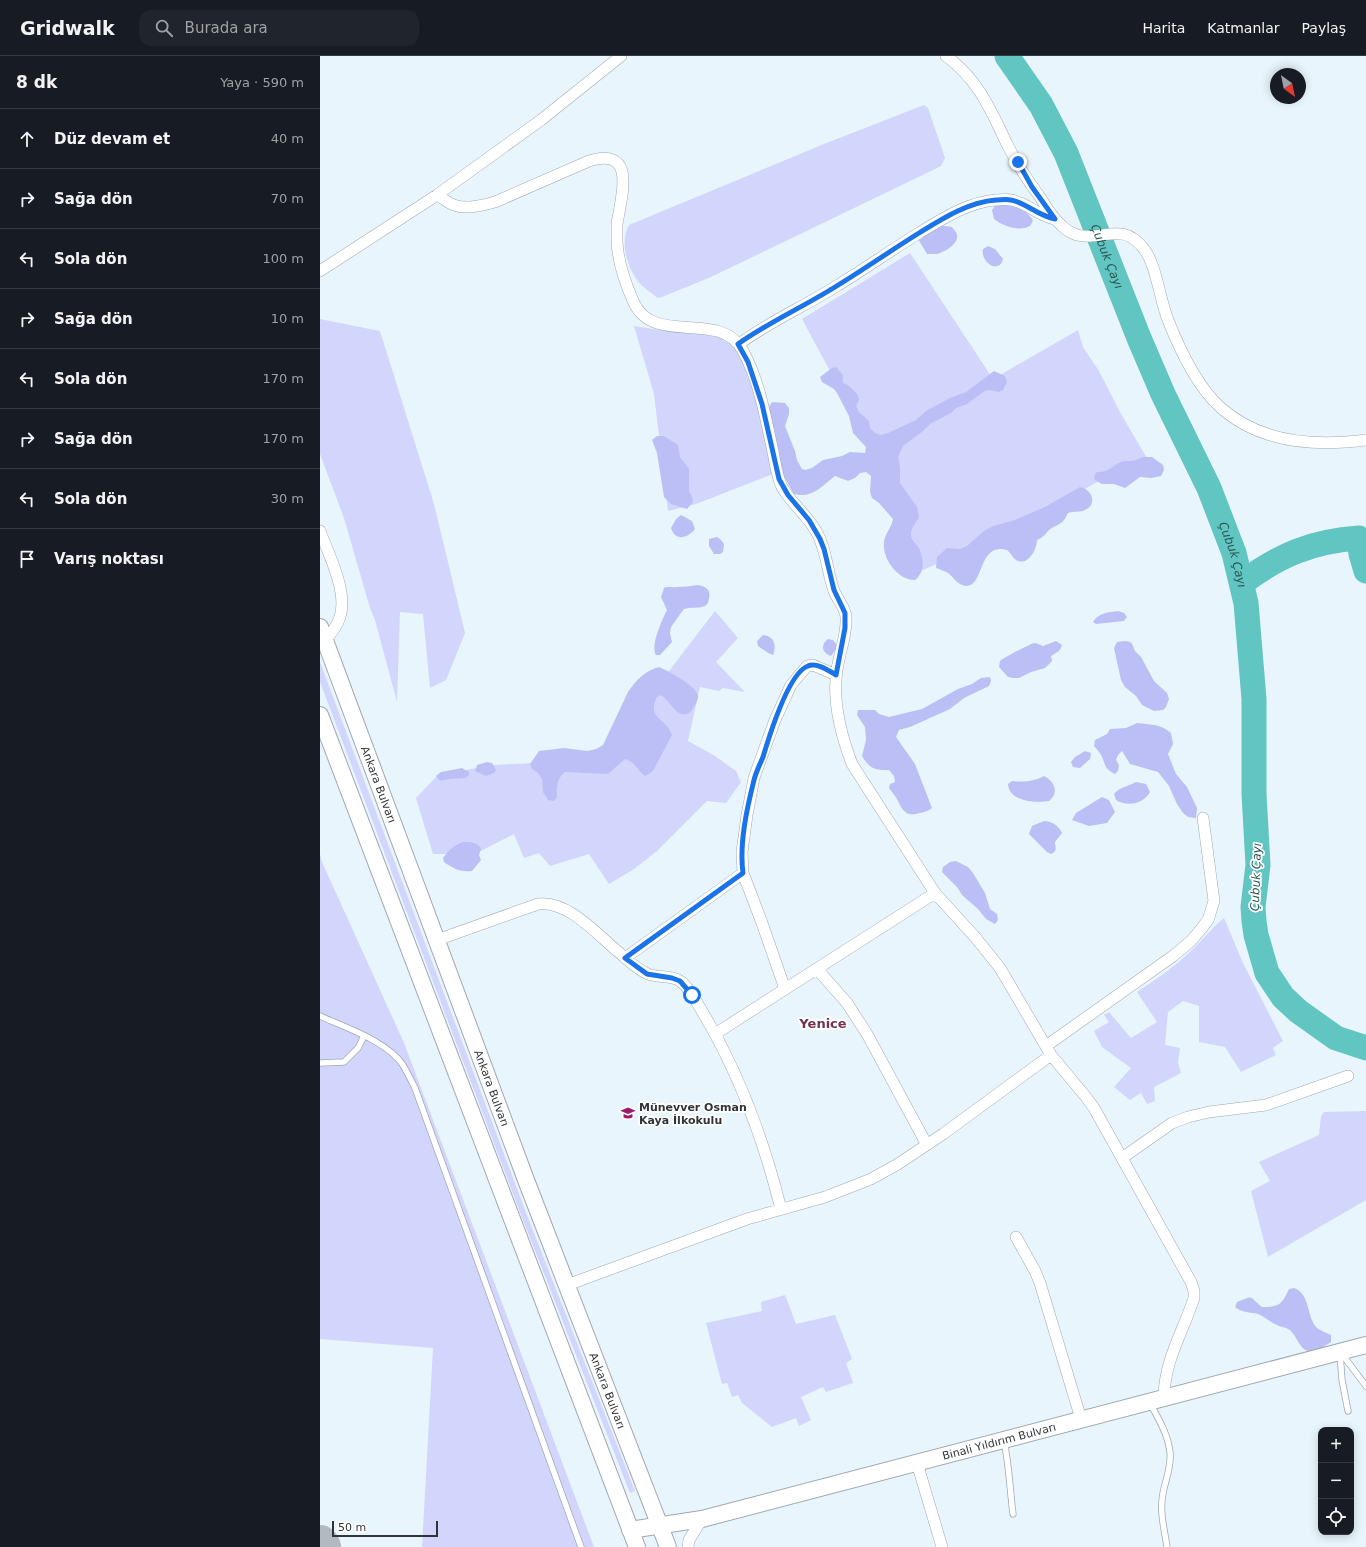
<!DOCTYPE html>
<html lang="tr">
<head>
<meta charset="utf-8">
<style>
  body { margin:0; font-family:"DejaVu Sans",sans-serif; background:#20242c; color:#f1f3f6 }
  .controls { position:absolute; right:12px; bottom:12px; display:grid; overflow:hidden; border-radius:8px; box-shadow:0 2px 10px #0003 }
  .controls button { width:36px; height:36px; display:grid; place-items:center; padding:0; border:0; border-bottom:1px solid #363941; background:#171b24; color:#f1f3f6; font:20px sans-serif }
  .compass { position:absolute; left:950px; top:12px; width:36px; height:36px; border-radius:50%; background:#171b24; box-shadow:0 2px 10px #0003; rotate:147deg }
  .scale { position:absolute; left:12px; bottom:10px; width:106px; box-sizing:border-box; padding-left:4px; border:2px solid #313538; border-top:0; font-size:11px; line-height:14px; white-space:nowrap; color:#313538; -webkit-text-stroke:3px #fff; paint-order:stroke }
  .stop { position:absolute; width:12px; height:12px; margin:-9px; border:3px solid #1a73e8; border-radius:50%; background:#fff }
  .stop.end { background:#1a73e8; border-color:#fff; box-shadow:0 1px 4px #0008 }
  .list { margin:0; padding:0; list-style:none }
  h2 { display:flex; justify-content:space-between; align-items:center; height:52px; margin:0; padding:0 16px; font-size:17px }
  h2 small { font-size:13px; font-weight:400; color:#9ea1a6 }
  .list li { display:grid; grid-template-columns:26px 1fr auto; gap:12px; align-items:center; box-sizing:border-box; height:60px; padding:0 16px; border-top:1px solid #363941 }
  .list b { display:block; font-size:15px; white-space:nowrap }
  .list em { font-size:13px; font-style:normal; color:#9ea1a6 }
  .icon { flex:none; width:22px; height:22px; fill:none; stroke:currentColor; stroke-width:2; stroke-linecap:round; stroke-linejoin:round }
  .map { position:relative; flex:none; width:1046px; height:1491px; overflow:hidden }
  header { display:flex; align-items:center; gap:24px; box-sizing:border-box; height:56px; padding:0 20px; background:#171b24; border-bottom:1px solid #363941 }
  header strong { font-size:19px }
  nav { display:flex; gap:22px; margin-inline-start:auto; font-size:14px }
  .search { width:280px; height:36px; background:#20242c; display:flex; align-items:center; gap:10px; box-sizing:border-box; padding:0 14px; border-radius:12px; color:#9ea1a6; font-size:15px }
  main { display:flex }
  aside { flex:1; background:#171b24 }
  .map>svg:first-child { display:block }
  .green { fill:#d2d5fc }
  .forest { fill:#bcbff5 }
  .lines { fill:none; stroke-linecap:round; stroke-linejoin:round }
  .river { stroke:#61c5c1; stroke-width:25 }
  .taxiway { stroke:#b0bac0; stroke-width:38 }
  .service-casing { stroke:#9ea9af; stroke-width:7 }
  .minor-casing { stroke:#9ea9af; stroke-width:12 }
  .secondary-casing { stroke:#9ea9af; stroke-width:18 }
  .service { stroke:#fff; stroke-width:5.5 }
  .minor { stroke:#fff; stroke-width:11 }
  .secondary { stroke:#fff; stroke-width:16 }
  .route { stroke:#1a73e8; stroke-width:5 }
  .labels { text-anchor:middle; dominant-baseline:central; stroke-width:3.5; stroke-linejoin:round; paint-order:stroke }
  .street-label { font-size:11px; fill:#313538; stroke:#fff }
  .poi-label { font-size:11px; font-weight:bold; fill:#313538; stroke:#fff; text-anchor:start }
  .water-label { font-size:12px; font-style:italic; fill:#2a5755; stroke:#fff }
  .quarter-label { font-size:13px; font-weight:bold; fill:#733253; stroke:#fff }
</style>
</head>
<body>
<header>
<strong>Gridwalk</strong>
<div class="search"><svg class="icon" aria-label="search" viewBox="0 0 24 24"><circle cx="10" cy="10" r="6"/><path d="M15 15l6 6"/></svg>Burada ara</div>
<nav><a>Harita</a><a>Katmanlar</a><a>Paylaş</a></nav>
</header>
<main>
<aside>
<h2>8 dk<small>Yaya · 590 m</small></h2>
<ul class="list">
<li><svg class="icon" aria-label="ahead" viewBox="0 0 24 24"><path d="M12 20V5M6 11l6-6 6 6"/></svg><div><b>Düz devam et</b></div><em>40 m</em></li>
<li><svg class="icon" aria-label="right" viewBox="0 0 24 24"><path d="M7 20v-9h11M14 6l5 5-5 5"/></svg><div><b>Sağa dön</b></div><em>70 m</em></li>
<li><svg class="icon" aria-label="left" viewBox="0 0 24 24"><path d="M17 20v-9H6M10 6l-5 5 5 5"/></svg><div><b>Sola dön</b></div><em>100 m</em></li>
<li><svg class="icon" aria-label="right" viewBox="0 0 24 24"><path d="M7 20v-9h11M14 6l5 5-5 5"/></svg><div><b>Sağa dön</b></div><em>10 m</em></li>
<li><svg class="icon" aria-label="left" viewBox="0 0 24 24"><path d="M17 20v-9H6M10 6l-5 5 5 5"/></svg><div><b>Sola dön</b></div><em>170 m</em></li>
<li><svg class="icon" aria-label="right" viewBox="0 0 24 24"><path d="M7 20v-9h11M14 6l5 5-5 5"/></svg><div><b>Sağa dön</b></div><em>170 m</em></li>
<li><svg class="icon" aria-label="left" viewBox="0 0 24 24"><path d="M17 20v-9H6M10 6l-5 5 5 5"/></svg><div><b>Sola dön</b></div><em>30 m</em></li>
<li><svg class="icon" aria-label="arrive" viewBox="0 0 24 24"><path d="M6 21V4h12l-3 4 3 4H6"/></svg><div><b>Varış noktası</b></div></li>
</ul>
</aside>
<div class="map">
<svg width="1046" height="1491" viewBox="0 0 1046 1491">
  <rect width="100%" height="100%" fill="#e9f5fc"/>
  <path class="green" d="M604 49 608 52 625 102 621 110 613 114 391 221 342 241 338 242C332 237 325 233 320 228 308 214 299 186 309 169L504 88Z
    M590 197 673 323 758 274 763 291 779 315 801 358 828 404 779 425 711 463 597 517 554 397 482 263Z
    M0 263 60 275 114 448 145 577 126 624 110 632 103 558 80 556 77 646 55 564 50 552 24 462 0 398Z
    M314 270C329 272 344 275 359 276 373 278 392 275 404 282 430 295 447 389 453 418L376 448 348 455 334 338Z
    M395 555 418 582 396 606 425 636 403 632 399 635 380 631 368 685 395 700 416 715 421 726 406 747 387 745 337 795 314 813 289 828 269 798 230 810 219 797 204 802 194 778 155 798H113L96 742 118 719 173 709 259 705 278 702 316 658Z
    M0 606 205 1154 315 1435 310 1437 201 1159 0 626Z
    M0 798 2 806 84 987 274 1491H102L113 1292 0 1283Z
    M904 862 922 905 963 985 953 992 956 999 921 1016 905 991 879 986V950L863 945 848 956 845 989 860 992 858 1006 861 1017 834 1031 835 1045 827 1048 821 1037 810 1044 794 1031 811 1012 782 991 774 975 789 966 784 959 789 956 811 982 837 966 817 936C837 923 857 909 874 892 884 882 893 871 904 862Z
    M1046 1055V1144L948 1201 931 1135 950 1125 939 1106 999 1079 1001 1060 1004 1056Z
    M465 1239 476 1268 515 1259 532 1303 526 1307 533 1327 506 1336 503 1331 481 1341 491 1364 479 1370 476 1362 452 1371 422 1347 418 1339 412 1341 407 1327 402 1328 386 1267 442 1255 441 1246Z"/>
  <path class="forest" d="M681 149C692 149 708 154 713 165L710 170C699 176 683 170 674 163L672 154 675 150Z
    M618 169 632 171C633 173 637 176 637 179 639 188 624 196 617 198 614 198 610 198 607 198L598 183Z
    M668 190 675 193 683 203C679 219 660 206 663 193Z
    M516 311 523 319V327L528 329 538 339 539 344 536 350 539 356 549 365 550 372 555 377 561 379 568 377 596 364 606 355 630 342 646 336 674 315 685 320 687 326 683 334 679 336 669 334 665 335 647 348 636 352 631 357 610 368 603 375 583 390 578 401 580 413V427L597 451 599 461C596 466 591 472 591 478 591 485 596 487 599 492 604 503 605 516 595 524 578 524 562 503 564 486 565 477 572 471 573 463L559 447 552 442 550 436 551 420 546 416 540 417 535 422 528 425 515 420C502 430 492 443 474 438L462 417 449 351 452 346 465 347 469 352V358L465 370 475 395 477 404 482 413 485 414 492 412 503 404 522 400 530 396 545 397 546 391 533 377 529 360 517 337 514 333 502 326 500 321 512 312Z
    M337 380H344L358 389 360 401 369 413V435L372 441 373 446 367 453 351 448 344 441 337 397 332 384Z
    M822 401H832L843 409 844 414 841 420 831 422 820 421 805 432 794 428H782L775 424 774 420 777 416C787 417 792 410 801 406 808 403 811 408 822 401Z
    M760 431C773 434 778 449 763 455 758 456 753 455 748 457 742 469 742 466 732 472 726 475 727 480 717 484 717 493 708 511 696 504 693 502 690 496 687 494 657 486 665 532 645 530 638 529 633 521 628 517 624 515 620 513 616 512L617 501 627 492 640 493 647 490 664 475 673 470 695 464 725 451Z
    M361 459 372 465 375 473C367 483 355 485 351 472L356 463Z
    M397 481 400 483 404 488 403 496 400 498H394L389 490V483Z
    M377 529C390 531 391 536 388 547 382 555 370 549 363 554L351 571 350 577 352 586 340 599H336C330 590 342 564 347 554L341 541 344 532C349 530 352 532 357 531 364 531 371 530 377 529Z
    M798 555 804 557 807 561 804 565 776 568 773 566C778 557 789 556 798 555Z
    M443 579C454 580 457 589 453 599L448 597 438 590 437 585Z
    M508 583 513 584 516 588V593L511 600C502 597 500 589 508 583Z
    M736 585 742 589C740 596 737 596 731 600L732 605 725 612 711 616 699 622H693L688 621 679 611 680 605C683 602 712 587 714 587 717 587 720 589 723 590Z
    M805 585 810 586 812 588 815 595 821 601 834 625 847 637 849 643 846 651 843 654 834 655 822 649 816 640 805 631 801 624 794 592 797 586Z
    M339 611C348 615 377 630 378 640 378 645 374 650 372 654 369 658 366 659 361 658 353 655 349 644 341 639L337 641C326 663 347 662 352 679L333 715 325 720C316 713 317 707 305 703L288 718 245 716C237 722 236 732 237 741L234 745 228 744 223 736 222 723 218 717 212 713 210 708 219 695 244 692 267 695 276 693 283 689 308 636C315 625 326 614 339 611Z
    M670 621 671 625 669 630 644 642 630 653 590 671 579 674 576 681 595 708 612 752C608 755 605 756 600 757 587 761 583 756 578 745 576 741 572 736 569 732L570 728 575 726 574 720 569 714C554 714 550 713 542 700L546 684 545 671 537 659 538 654H555L559 658 569 661 602 653 638 633 652 628 661 622Z
    M817 667C831 669 839 667 851 677L853 688 848 698 856 718 867 731 877 752 876 762 868 761 863 757 857 748 849 730 838 716 810 708 802 695 798 699 796 704 799 709 798 715 795 718C783 712 786 708 781 699 779 696 777 693 774 690L775 684 787 678 790 673 806 672Z
    M765 695 771 697 770 703 760 712 753 711 751 706 755 701Z
    M167 706 172 707 176 714 174 717 166 720 155 715 157 709Z
    M142 712 149 716V719L145 722 129 723 120 725 116 720 121 716Z
    M724 720C734 725 740 737 729 745 716 747 689 746 688 728L692 725C703 726 713 726 724 720Z
    M816 726 826 728 830 736C824 748 807 751 796 744L794 738C799 731 809 730 816 726Z
    M782 741 789 744 795 756 787 767 769 770 752 764 756 757Z
    M724 765C732 765 739 770 742 777L735 786C735 791 738 795 731 798L727 796 709 778 712 770Z
    M143 786C150 786 158 786 161 793L159 799 161 804 152 815C140 816 134 813 124 806L123 802C129 794 134 789 143 786Z
    M636 805 648 811 653 817 665 837 670 853 677 858 678 864 675 868 666 863 658 853 642 839 637 831 622 816 623 811 630 806Z
    M974 1232C991 1238 986 1261 997 1272 1001 1275 1007 1277 1011 1279V1286C1004 1290 996 1297 988 1295 978 1292 977 1278 968 1273 965 1271 960 1271 957 1269 950 1266 945 1261 938 1258 930 1256 922 1257 915 1251L917 1246C935 1239 928 1240 942 1251 960 1251 962 1248 969 1233Z"/>
  <g class="lines">
    <g class="river">
      <path id="s1" d="M687 0 721 49 746 97 819 282 843 338 889 432 914 497 926 547 934 643V738L938 809 933 851 934 865 936 879 947 917 963 941 978 955 1016 982 1046 992"/>
      <path d="M922 527C959 499 993 485 1039 482L1041 498 1046 515"/>
    </g>
    <path class="taxiway" d="M0 1488 2 1491"/>
    <defs>
      <path id="service" d="M0 960C26 972 67 985 83 1009 87 1016 91 1024 95 1032L261 1491
        M0 1007 24 1006 38 992 44 980
        M1020 1298 1022 1324 1028 1355
        M1022 1298 1046 1330
        M830 1347C838 1362 848 1378 850 1396 852 1413 843 1428 842 1445 840 1459 845 1476 847 1491
        M684 1385C689 1409 690 1434 693 1458"/>
      <path id="minor" d="M626 0C659 24 671 55 688 90 697 108 708 125 720 141 726 151 732 161 741 169 745 173 751 177 757 179 782 186 802 164 824 193 836 208 840 244 848 264 859 292 877 330 900 351 940 387 994 391 1046 384
        M117 139C123 142 128 147 134 149 146 154 163 149 175 146L269 105C318 90 301 141 297 168 297 174 297 180 297 186 298 206 306 229 314 247 335 291 400 252 423 295 439 324 445 359 452 391 455 404 456 419 462 431 471 447 487 459 496 475 507 494 507 516 514 535 518 545 526 552 526 562 527 580 519 597 517 614 512 645 521 679 532 708L615 837 655 881 680 912 731 999 766 1041 774 1052 871 1226 874 1235V1242C863 1276 844 1305 844 1342
        M0 215 117 139 221 64 301 0
        M419 288C449 266 483 251 515 231 543 214 570 195 599 177 622 163 648 146 676 144 680 144 686 143 691 144 706 146 718 160 735 163
        M0 475C9 499 28 536 20 561 17 570 11 578 5 584
        M117 884 218 848C247 844 276 877 296 894 306 902 316 913 328 918 338 922 351 919 360 925 370 932 377 947 383 957 419 1017 444 1085 461 1153
        M305 902 423 817
        M497 913 527 947 547 978 607 1089
        M465 933 442 867 423 817 422 796 427 759 434 722 455 664 471 629 487 610 493 609 516 619
        M395 978 615 837
        M726 990 853 900 871 885 881 873 888 864 894 845 883 762
        M802 1102 852 1067 868 1061 889 1056 946 1049 1028 1020
        M696 1181 715 1215 720 1227 761 1363
        M247 1229 427 1163 505 1141 551 1123 578 1108 623 1078 731 999
        M597 1407 622 1491
        M368 1491 369 1484 382 1463"/>
      <g id="secondary">
        <path id="s2" d="M0 571 206 1124 348 1491"/>
        <path d="M0 659 317 1491"/>
        <path id="s3" d="M310 1474 382 1463 1046 1289"/>
      </g>
    </defs>
    <use href="#service" class="service-casing"/>
    <use href="#minor" class="minor-casing"/>
    <use href="#secondary" class="secondary-casing"/>
    <use href="#service" class="service"/>
    <use href="#minor" class="minor"/>
    <use href="#secondary" class="secondary"/>
  </g>
  <g class="lines">
    <path class="route" d="M372 939 360 925 352 922 327 918 305 902 423 817C419 788 427 752 434 724 436 716 440 708 443 701 449 681 468 617 488 610 497 606 509 615 516 619L525 572V557L514 534 504 493 500 483 489 464 468 439 459 423 442 348 428 306 418 288C449 266 483 251 515 231 543 214 570 195 599 177 622 163 648 146 676 144 680 144 686 143 691 144 705 146 718 160 735 163L712 131 698 106"/>
  </g>
  <defs>
    <symbol id="school-bare" viewBox="-9 -9 18 18"><path d="M0-5L7-2L0 1L-7-2ZM-4 1L0 2.5L4 1V4Q0 6-4 4Z" fill="#9e1969" stroke="#fff" stroke-width="2.5" paint-order="stroke"/></symbol>
  </defs>
  <g fill-rule="evenodd">
    <use href="#school-bare" x="298" y="1047" width="20" height="20"/>
  </g>
  <g class="labels">
    <g class="street-label">
      <text stroke="none"><textPath href="#s2" startOffset="168">Ankara Bulvarı</textPath></text>
      <text stroke="none"><textPath href="#s2" startOffset="492">Ankara Bulvarı</textPath></text>
      <text stroke="none"><textPath href="#s2" startOffset="816">Ankara Bulvarı</textPath></text>
      <text stroke="none"><textPath href="#s3" startOffset="380">Binali Yıldırım Bulvarı</textPath></text>
    </g>
    <g class="poi-label">
      <text x="319" y="1051">Münevver Osman<tspan x="319" dy="13">Kaya İlkokulu</tspan></text>
    </g>
    <g class="water-label">
      <text stroke="none"><textPath href="#s1" startOffset="225">Çubuk Çayı</textPath></text>
      <text stroke="none"><textPath href="#s1" startOffset="549">Çubuk Çayı</textPath></text>
      <text transform="translate(936 821) rotate(-88)">Çubuk Çayı</text>
    </g>
    <g class="quarter-label">
      <text x="503" y="967">Yenice</text>
    </g>
  </g>
</svg>
<div class="controls">
<button>+</button>
<button>−</button>
<button><svg class="icon" aria-label="locate" viewBox="0 0 24 24"><circle cx="12" cy="12" r="6"/><path d="M12 2v4M12 18v4M2 12h4M18 12h4"/></svg></button>
</div>
<svg class="compass" viewBox="-18 -18 36 36"><path d="M0-13l5 13h-10z" fill="#e53935"/><path d="M0 13l5-13h-10z" fill="#9ea1a6"/></svg>
<div class="scale">50 m</div>
<div class="stop" style="left:372px;top:939px"></div>
<div class="stop end" style="left:698px;top:106px"></div>
</div>
</main>
</body>
</html>
